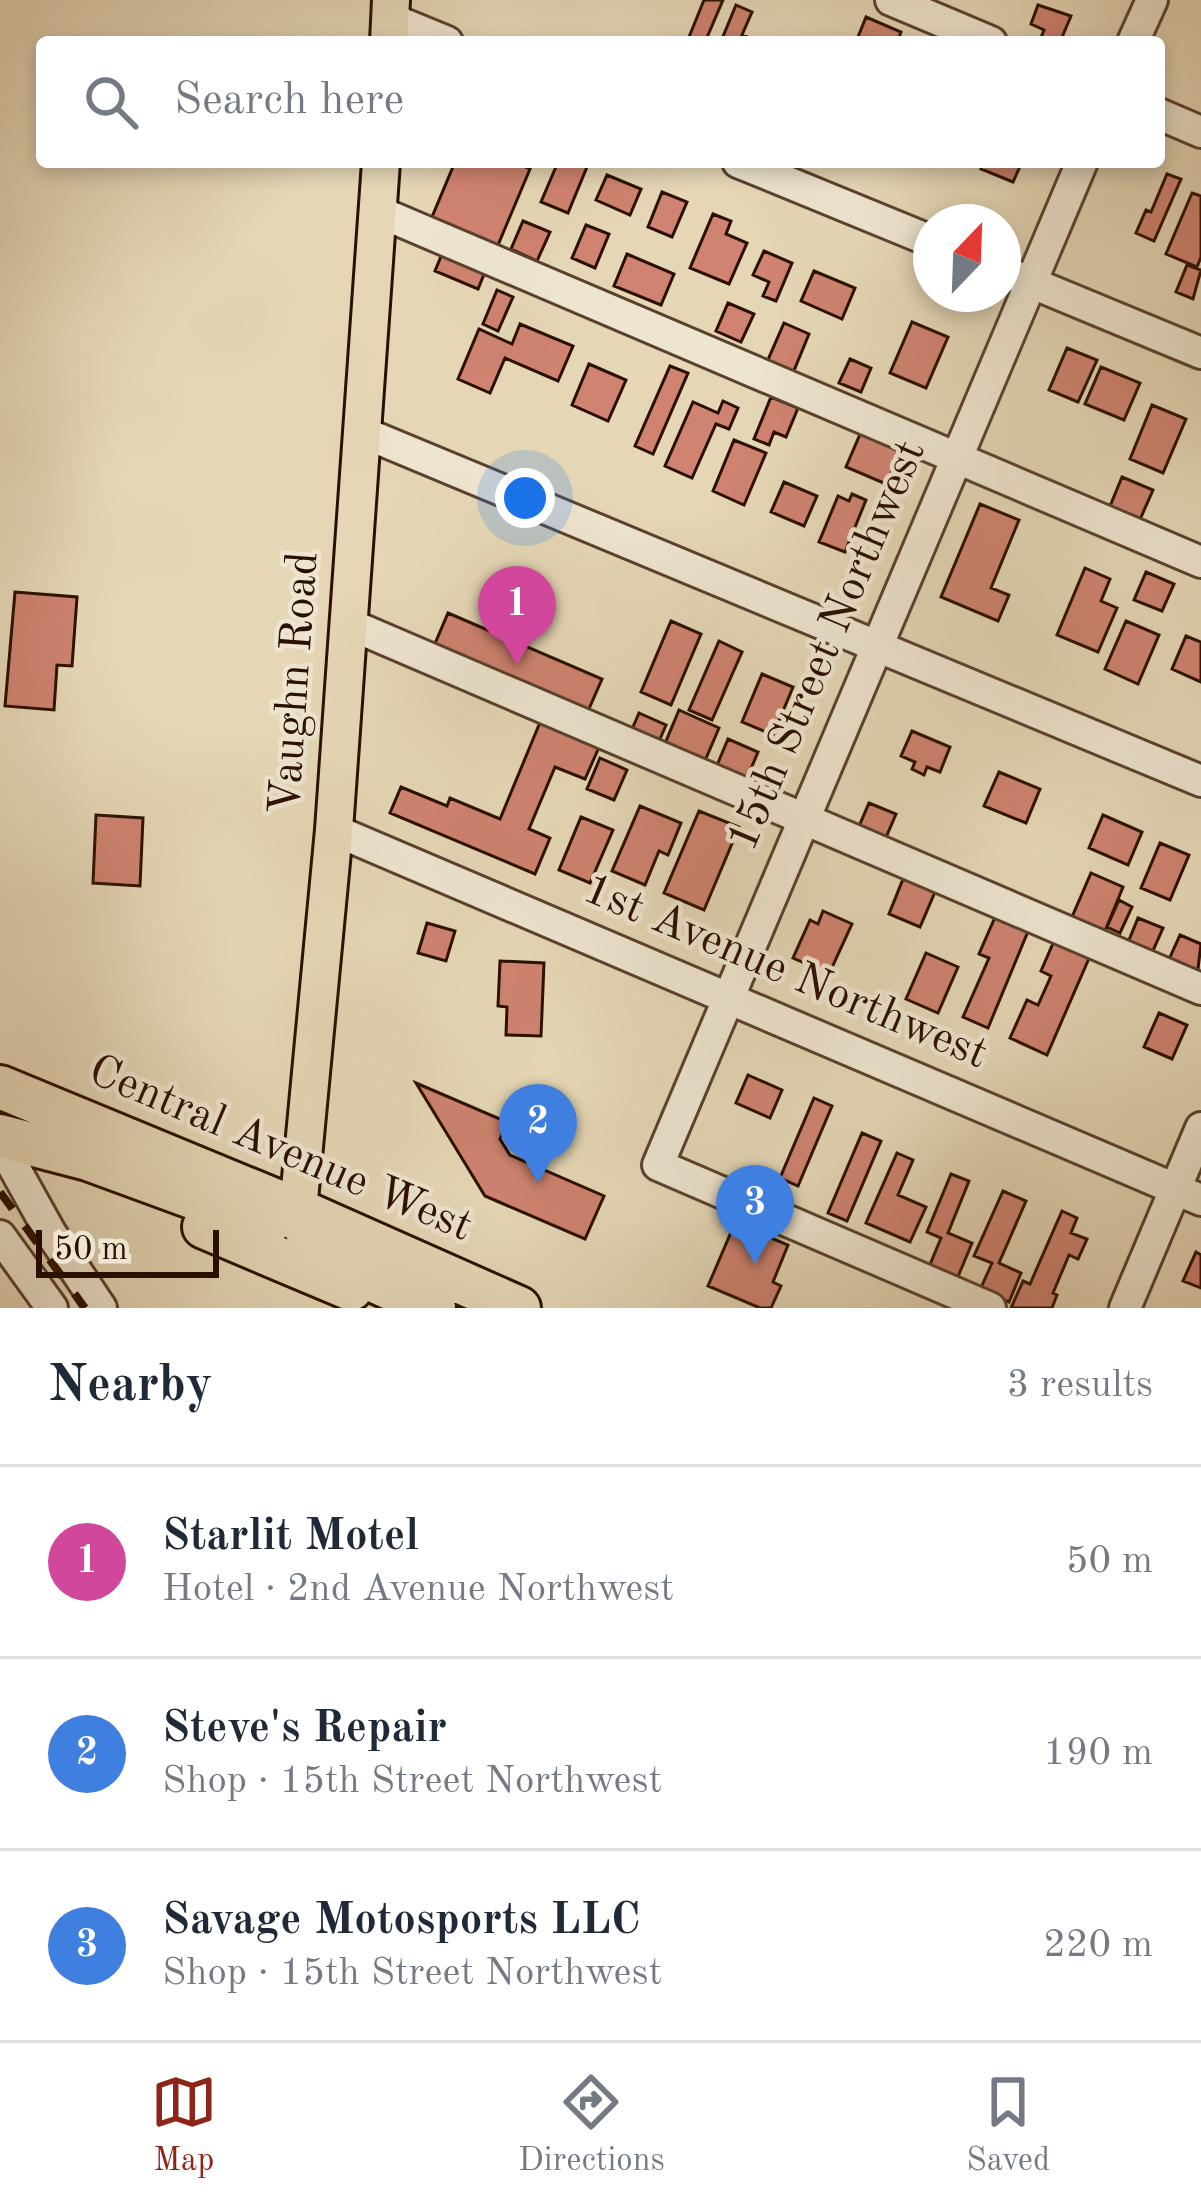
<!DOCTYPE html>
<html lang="en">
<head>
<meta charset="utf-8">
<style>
  body { margin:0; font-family:"Old Standard TT",serif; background:#f6f6f7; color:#1f2937 }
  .compass { position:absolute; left:913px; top:204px; width:108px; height:108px; border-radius:50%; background:#fff; box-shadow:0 6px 18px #0003; rotate:23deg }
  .scale { position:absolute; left:36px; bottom:30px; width:183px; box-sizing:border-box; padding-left:12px; border:6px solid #2b0f00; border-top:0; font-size:33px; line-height:42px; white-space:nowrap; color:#2b0f00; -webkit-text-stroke:9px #eee5d0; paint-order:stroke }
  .you { position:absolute; left:525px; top:498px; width:42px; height:42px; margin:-30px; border:9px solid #fff; border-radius:50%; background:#1a73e8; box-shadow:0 0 0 18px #1a73e833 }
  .badge { display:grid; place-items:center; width:78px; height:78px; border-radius:50%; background:#8f2418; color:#fff; font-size:39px; font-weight:700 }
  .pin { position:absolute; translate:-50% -99px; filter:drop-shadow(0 3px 6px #0008) }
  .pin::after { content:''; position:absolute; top:63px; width:42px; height:36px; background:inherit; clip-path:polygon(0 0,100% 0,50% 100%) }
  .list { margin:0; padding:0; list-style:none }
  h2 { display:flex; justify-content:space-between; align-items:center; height:156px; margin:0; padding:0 48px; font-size:51px }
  h2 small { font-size:39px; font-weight:400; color:#747a83 }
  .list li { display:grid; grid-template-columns:78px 1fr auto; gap:36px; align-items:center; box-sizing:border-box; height:192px; padding:0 48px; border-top:3px solid #e0e1e3 }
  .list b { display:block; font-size:45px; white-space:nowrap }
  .list p { margin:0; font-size:39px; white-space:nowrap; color:#747a83 }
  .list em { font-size:39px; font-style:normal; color:#747a83 }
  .icon { flex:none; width:66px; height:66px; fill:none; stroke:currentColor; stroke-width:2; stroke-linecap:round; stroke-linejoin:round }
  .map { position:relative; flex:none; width:1201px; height:1308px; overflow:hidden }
  .search { position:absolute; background:#fff; box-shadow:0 6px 18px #0003; left:36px; right:36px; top:36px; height:132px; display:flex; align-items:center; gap:30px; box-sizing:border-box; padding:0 42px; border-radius:12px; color:#747a83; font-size:45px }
  .sheet { height:732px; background:#fff }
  nav { display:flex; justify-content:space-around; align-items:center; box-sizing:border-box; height:168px; border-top:3px solid #e0e1e3; background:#fff; font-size:33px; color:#747a83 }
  nav a { display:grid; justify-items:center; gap:6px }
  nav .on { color:#8f2418 }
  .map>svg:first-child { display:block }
  .building { fill:#cf8370; stroke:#2b0f00; stroke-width:3 }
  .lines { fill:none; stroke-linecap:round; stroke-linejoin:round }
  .minor-casing { stroke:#5a412e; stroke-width:36 }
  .major-casing { stroke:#2b0f00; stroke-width:42 }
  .highway-casing { stroke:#2b0f00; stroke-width:48 }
  .minor { stroke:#eee5d0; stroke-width:30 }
  .major { stroke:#e5d7b6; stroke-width:36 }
  .highway { stroke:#e5d7b6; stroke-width:42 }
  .rail { stroke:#2b0f00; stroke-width:8; stroke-dasharray:21 21; stroke-linecap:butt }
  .labels { text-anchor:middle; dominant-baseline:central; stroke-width:9; stroke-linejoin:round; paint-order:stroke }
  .street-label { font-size:45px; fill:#2b0f00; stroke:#eee5d0 }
</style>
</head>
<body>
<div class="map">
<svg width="1201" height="1308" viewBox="0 0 1201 1308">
  <rect width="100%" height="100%" fill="#e5d7b6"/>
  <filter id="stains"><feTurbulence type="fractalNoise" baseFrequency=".00167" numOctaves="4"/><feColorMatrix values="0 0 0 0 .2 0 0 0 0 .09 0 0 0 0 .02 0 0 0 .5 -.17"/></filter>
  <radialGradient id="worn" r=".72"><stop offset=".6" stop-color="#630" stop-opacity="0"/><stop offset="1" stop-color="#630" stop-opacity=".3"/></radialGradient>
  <path class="building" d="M704 0H723L705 42H687Z
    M736 5 752 12 742 35 760 42 722 39Z
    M1038 5 1071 16 1060 42 1040 40 1044 30 1031 24Z
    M866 17 901 32 897 42H856Z
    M455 162H514L530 169 498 245 432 217Z
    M558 162H589L568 213 541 202Z
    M984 162H1022L1013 182 981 169Z
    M1167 174 1181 179 1154 241 1136 233 1146 210 1151 212Z
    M607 175 641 189 630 215 596 200Z
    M662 192 687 202 672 237 648 227Z
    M1192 193 1201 196V257L1197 267 1166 254Z
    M713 214 731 221 726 234 747 243 729 284 690 268Z
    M523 221 550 232 537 261 511 249Z
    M586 225 609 234 595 268 572 258Z
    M444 249 487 267 478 289 435 271Z
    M764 251 792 263 776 301 763 296 769 282 753 275Z
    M627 254 674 274 661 305 614 286Z
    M1187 265 1201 270 1193 299 1176 292Z
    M814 271 855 288 842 319 801 301Z
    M497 290 513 297 498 331 483 324Z
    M728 303 754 314 741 342 716 331Z
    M912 322 948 337 926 388 890 373Z
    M784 323 809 334 793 373 767 362Z
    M520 324 573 346 558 381 505 358 490 393 458 379 479 329 512 344Z
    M1067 348 1097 360 1078 402 1049 390Z
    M850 359 871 368 861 392 839 383Z
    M589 364 626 380 608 421 572 405Z
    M670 366 688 373 653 454 635 446Z
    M1101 367 1140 383 1124 420 1085 404Z
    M771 397 798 408 786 437 774 432 769 445 754 439Z
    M723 401 738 408 729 429 716 424 692 478 665 466 693 402 718 413Z
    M1152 405 1186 419 1163 473 1130 459Z
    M861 432 902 449 886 484 846 467Z
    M734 440 766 453 744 505 713 491Z
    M1122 477 1153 490 1138 524 1108 511Z
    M784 482 817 496 804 526 771 512Z
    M852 494 866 500 845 552 819 542 838 496 849 501Z
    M980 504 1019 520 991 588 1009 595 998 621 941 597Z
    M1085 568 1110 579 1101 601 1117 608 1098 652 1057 635Z
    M1146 572 1174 584 1162 611 1134 600Z
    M15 592 77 597 72 666 57 665 54 710 5 706Z
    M448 613 602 679 588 711 434 646Z
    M671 621 701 634 671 705 641 692Z
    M1126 621 1159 635 1138 684 1105 669Z
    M1186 636 1201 642V682L1172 669Z
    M719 641 742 652 712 720 689 710Z
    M762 674 793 687 773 735 742 722Z
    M679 710 719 728 704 763 664 746Z
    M639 713 666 725 657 746 630 734Z
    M541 720 600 745 585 779 555 767 529 829 550 838 535 874 390 813 401 787 447 806 450 798 500 819Z
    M912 731 950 747 940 772 927 767 924 775 912 769 915 762 901 756Z
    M728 739 758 752 745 783 715 770Z
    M600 758 627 770 614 800 587 789Z
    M999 772 1040 789 1026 823 984 806Z
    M869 803 896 814 884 842 857 831Z
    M640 806 681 823 668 855 659 851 645 885 612 871Z
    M699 811 739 827 704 910 664 893Z
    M96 815 143 818 140 886 93 883Z
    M1103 815 1142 832 1128 865 1089 848Z
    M581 817 613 830 590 883 559 870Z
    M1160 843 1189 855 1170 900 1141 888Z
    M1091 873 1123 887 1105 931 1072 917Z
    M903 879 935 892 920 927 889 914Z
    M1119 900 1132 907 1120 933 1107 927Z
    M823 911 852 924 829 974 793 958 810 920 818 924Z
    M996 915 1029 929 988 1028 963 1017 989 958 979 954Z
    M1138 918 1163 928 1151 955 1127 945Z
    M427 923 455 931 446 961 418 953Z
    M1180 935 1201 944 1197 977 1167 964Z
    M1054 941 1090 956 1047 1055 1010 1038 1027 1000 1038 1005 1051 976 1041 971Z
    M926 953 958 967 938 1013 906 999Z
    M500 961 544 963 541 1036 506 1035 507 1007 498 1006Z
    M1159 1013 1187 1025 1172 1059 1144 1047Z
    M748 1075 782 1090 770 1118 736 1103Z
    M416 1083 507 1122 500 1139 510 1155 604 1196 585 1239 485 1196Z
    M814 1098 832 1106 798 1186 780 1178Z
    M862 1133 881 1141 847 1221 828 1213Z
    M897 1153 913 1160 898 1195 926 1207 910 1242 866 1223Z
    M951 1174 969 1181 948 1233 972 1243 957 1279 929 1267 941 1238 927 1232Z
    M1003 1191 1026 1201 999 1263 1021 1273 1009 1302 980 1290 992 1263 974 1256Z
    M1062 1211 1077 1218 1071 1233 1087 1239 1078 1259 1069 1255 1053 1293 1057 1295 1052 1308H1011L1023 1281 1030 1284Z
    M735 1223 788 1245 773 1282 781 1286 771 1308H760L708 1286Z
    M1196 1252 1201 1255V1288L1183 1281Z"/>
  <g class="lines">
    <defs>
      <path id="minor" d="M891 0 991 42
        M391 19 447 42
        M1133 42 1152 0
        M1159 114 1201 132
        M738 162 931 241
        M377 211 1201 562
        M1003 271 1201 353
        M362 432 1201 781
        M349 624 1201 989
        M334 830 1201 1200
        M0 1142 50 1232 101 1308
        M0 1236 52 1308
        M990 1308 658 1165 1082 162
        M1125 1308 1201 1128"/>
      <path id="major" d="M389 42 391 0
        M298 1210 334 830 381 162"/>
      <path id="highway" d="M0 1087 298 1210 519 1308
        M0 1136 88 1159 249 1218H276L298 1210C311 1264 389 1285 434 1308
        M204 1227 351 1289"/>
    </defs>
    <use href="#minor" class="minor-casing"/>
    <use href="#major" class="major-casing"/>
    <use href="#highway" class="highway-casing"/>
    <use href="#minor" class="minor"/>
    <use href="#major" class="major"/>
    <use href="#highway" class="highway"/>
    <path class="rail" d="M0 1192 85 1308"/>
  </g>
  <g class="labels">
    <g class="street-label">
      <text transform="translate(828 646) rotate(-67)">15th Street Northwest</text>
      <text transform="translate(296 683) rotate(-86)">Vaughn Road</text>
      <text transform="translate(785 973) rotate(23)">1st Avenue Northwest</text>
      <text transform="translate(280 1150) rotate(23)">Central Avenue West</text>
    </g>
  </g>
  <rect width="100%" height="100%" filter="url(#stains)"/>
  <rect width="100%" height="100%" fill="url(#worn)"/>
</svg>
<svg class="compass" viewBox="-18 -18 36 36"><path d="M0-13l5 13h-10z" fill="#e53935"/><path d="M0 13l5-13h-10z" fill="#747a83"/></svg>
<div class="scale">50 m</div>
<div class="you"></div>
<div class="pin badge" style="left:517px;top:665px;background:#d1479c">1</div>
<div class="pin badge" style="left:538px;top:1183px;background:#3f7fe0">2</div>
<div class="pin badge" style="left:755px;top:1264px;background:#3f7fe0">3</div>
<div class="search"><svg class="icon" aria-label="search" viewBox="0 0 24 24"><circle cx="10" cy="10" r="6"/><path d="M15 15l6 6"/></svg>Search here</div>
</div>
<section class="sheet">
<h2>Nearby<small>3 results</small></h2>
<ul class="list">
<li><span class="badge" style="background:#d1479c">1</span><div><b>Starlit Motel</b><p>Hotel · 2nd Avenue Northwest</p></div><em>50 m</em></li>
<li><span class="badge" style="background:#3f7fe0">2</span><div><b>Steve's Repair</b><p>Shop · 15th Street Northwest</p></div><em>190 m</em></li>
<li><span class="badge" style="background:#3f7fe0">3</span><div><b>Savage Motosports LLC</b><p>Shop · 15th Street Northwest</p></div><em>220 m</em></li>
</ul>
</section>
<nav>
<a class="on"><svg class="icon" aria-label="map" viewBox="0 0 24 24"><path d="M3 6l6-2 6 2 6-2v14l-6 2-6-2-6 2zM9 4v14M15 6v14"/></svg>Map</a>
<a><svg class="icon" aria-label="directions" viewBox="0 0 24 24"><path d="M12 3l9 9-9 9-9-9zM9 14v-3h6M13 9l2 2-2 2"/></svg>Directions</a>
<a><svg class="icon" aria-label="saved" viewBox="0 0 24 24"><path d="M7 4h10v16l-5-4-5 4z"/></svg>Saved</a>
</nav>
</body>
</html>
